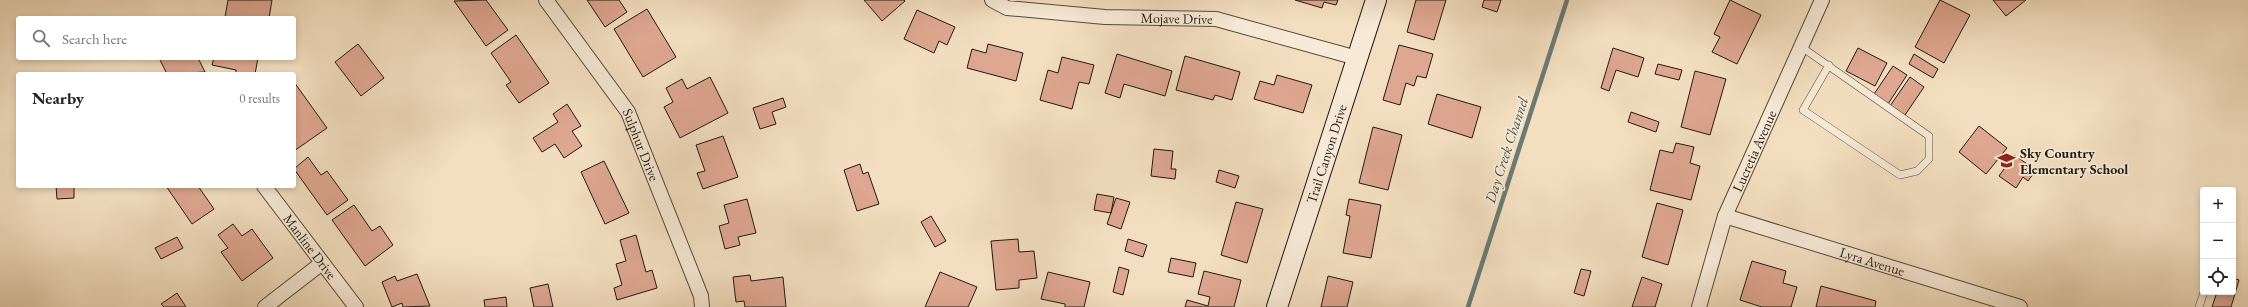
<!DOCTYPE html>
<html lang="en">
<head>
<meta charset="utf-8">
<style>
  body { margin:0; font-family:"EB Garamond",serif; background:#f2f2f2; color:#222 }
  .controls { position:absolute; right:12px; bottom:12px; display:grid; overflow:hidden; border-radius:4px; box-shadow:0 2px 6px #0003 }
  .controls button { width:36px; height:36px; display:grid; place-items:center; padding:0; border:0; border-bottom:1px solid #e0e0e0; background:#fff; color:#222; font:20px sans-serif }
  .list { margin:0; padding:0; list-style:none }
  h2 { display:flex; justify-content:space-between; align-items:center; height:52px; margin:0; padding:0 16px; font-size:17px }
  h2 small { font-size:13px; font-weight:400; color:#767676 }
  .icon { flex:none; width:22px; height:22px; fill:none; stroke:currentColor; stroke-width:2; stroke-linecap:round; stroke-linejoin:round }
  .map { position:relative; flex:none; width:2248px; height:307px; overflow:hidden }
  .search { position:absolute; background:#fff; box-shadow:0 2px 6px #0003; left:16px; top:16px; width:280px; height:44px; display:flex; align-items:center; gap:10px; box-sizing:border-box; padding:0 14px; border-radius:4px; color:#767676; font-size:15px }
  .panel { position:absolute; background:#fff; box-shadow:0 2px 6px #0003; left:16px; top:72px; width:280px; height:116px; border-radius:4px }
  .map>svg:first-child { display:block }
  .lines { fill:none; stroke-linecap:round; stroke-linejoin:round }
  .stream { stroke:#6b7b73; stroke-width:4.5 }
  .building { fill:#dea791; stroke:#22190f }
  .lane-casing { stroke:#564a3b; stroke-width:8 }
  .street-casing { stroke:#564a3b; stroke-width:16 }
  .secondary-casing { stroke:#22190f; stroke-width:22 }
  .lane { stroke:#f7ead6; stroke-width:7 }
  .street { stroke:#f7ead6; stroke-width:14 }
  .secondary { stroke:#f7ead6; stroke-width:20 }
  .labels { text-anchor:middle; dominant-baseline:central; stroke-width:3.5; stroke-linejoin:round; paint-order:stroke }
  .street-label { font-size:14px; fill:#22190f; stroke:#f7ead6 }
  .poi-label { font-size:14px; font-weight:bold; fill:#22190f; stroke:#f7ead6; text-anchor:start }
  .water-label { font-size:15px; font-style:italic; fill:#4c5249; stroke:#f7ead6 }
</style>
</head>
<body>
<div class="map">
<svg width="2248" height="307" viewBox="0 0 2248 307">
  <rect width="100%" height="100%" fill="#f3dfc0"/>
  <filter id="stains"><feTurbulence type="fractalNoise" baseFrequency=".005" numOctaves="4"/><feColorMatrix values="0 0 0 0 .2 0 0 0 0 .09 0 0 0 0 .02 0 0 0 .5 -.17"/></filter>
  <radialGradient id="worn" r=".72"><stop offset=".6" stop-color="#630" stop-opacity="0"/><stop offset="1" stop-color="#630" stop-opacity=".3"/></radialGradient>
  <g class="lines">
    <path class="stream" d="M1468 307 1567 0"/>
  </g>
  <path class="building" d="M228 0H272L269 18 225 17Z
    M486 0 508 30 486 46 454 1Z
    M587 0H619L627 12 605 27Z
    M864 0H904L905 1 882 21Z
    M1295 0H1338L1336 5 1324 2 1322 8Z
    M1416 0H1446L1434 40 1407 32Z
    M1484 0H1501L1497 12 1482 7Z
    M1730 0 1761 15 1737 64 1712 52 1720 37 1714 34Z
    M1940 0 1970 15 1944 63 1915 47Z
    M1993 0H2026L2006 16Z
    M647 9 676 57 643 77 614 29Z
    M917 10 955 27 947 45 939 41 934 53 904 39Z
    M516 35 549 83 519 103 506 85 511 82 491 53Z
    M358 44 384 78 361 96 335 62Z
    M988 44 1023 53 1016 81 967 68 972 49 986 53Z
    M1399 45 1433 54 1426 78 1417 76 1414 86 1406 83 1400 105 1383 100Z
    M1613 48 1644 58 1638 77 1616 70 1609 91 1601 88Z
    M1858 48 1887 63 1875 86 1846 71Z
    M1117 54 1172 71 1165 96 1124 84 1120 98 1105 93Z
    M1914 54 1938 69 1933 78 1909 64Z
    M1185 56 1240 72 1232 100 1215 95 1213 100 1176 90Z
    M1062 57 1094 65 1089 84 1079 82 1072 109 1040 100 1048 70 1058 73Z
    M159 58H198L205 72 167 74Z
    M214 58H258L255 74H236V70L212 65Z
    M1658 64 1682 70 1679 80 1655 74Z
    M1893 66 1907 75 1888 104 1874 94Z
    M1695 71 1726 79 1710 135 1681 127Z
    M1277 75 1312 85 1303 113 1254 99 1260 81 1274 85Z
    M710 77 728 113 680 138 664 107 673 102 666 88 682 79 687 89Z
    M1910 77 1924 87 1905 115 1890 106Z
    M294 82 327 128 294 151Z
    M1437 94 1481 107 1472 138 1428 124Z
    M783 98 786 107 772 112 776 124 760 129 753 108Z
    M567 104 581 126 572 131 582 146 564 158 555 144 542 152 533 138 558 122 553 114Z
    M1631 112 1659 122 1656 132 1628 122Z
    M1979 126 2007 148 1986 174 1959 152Z
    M1373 127 1402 135 1388 190 1359 183Z
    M723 136 738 177 703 189 697 173 705 171 696 145Z
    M1676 143 1694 147 1690 163 1700 166 1691 200 1650 190 1660 150 1673 153Z
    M1154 149 1173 151 1171 169H1176L1175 179 1151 176Z
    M2014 155 2036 170 2028 181 2023 177 2016 188 1999 176Z
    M308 157 321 175 327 171 348 200 327 215 294 169Z
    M604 161 629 213 605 224 581 172Z
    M860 164 863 174 868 172 879 204 857 211 844 170Z
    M1219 170 1239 176 1235 188 1216 182Z
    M56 186H74V198L57 199Z
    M166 186H198L214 209 192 224Z
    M1097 194 1114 197 1111 213 1094 210Z
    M1116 198 1130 202 1121 229 1107 224Z
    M747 199 756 233 738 237 740 245 725 249 719 226 729 223 724 205Z
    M1349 199 1381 205 1371 258 1343 253 1350 216 1346 215Z
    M1236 202 1263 209 1247 263 1221 255Z
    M1657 203 1683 210 1668 265 1642 257Z
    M354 205 372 231 380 226 393 245 365 266 332 220Z
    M931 216 946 241 935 247 921 222Z
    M233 224 242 236 252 229 273 258 242 281 221 252 228 248 218 235Z
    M636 235 646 272 652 270 657 288 617 300 614 288 622 285 616 264 626 261 620 240Z
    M177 237 183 248 161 259 155 248Z
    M1018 239 1019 252 1034 251 1037 278 1019 280V288L996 290 991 241Z
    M1128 239 1147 245 1143 257 1125 251Z
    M1171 258 1196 263 1193 277 1168 272Z
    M1752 261 1786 271 1783 283 1797 287 1791 307H1762L1740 300Z
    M1119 267 1129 270 1123 295 1113 292Z
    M1581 269 1591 271 1584 296 1574 293Z
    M1204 271 1241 280 1234 307H1185L1187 300 1208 306 1210 297 1198 294Z
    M940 272 977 287 968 307H925Z
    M1048 272 1090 282 1084 307H1065V304L1041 299Z
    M417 274 430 306 403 307 402 303 392 307 382 282 395 276 397 281Z
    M750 275 751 281 783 277 786 307H745L744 301 736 302 733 277Z
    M1328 276 1353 282 1347 307H1321Z
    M1642 277 1662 284 1655 307H1632Z
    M2233 278 2239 280 2231 307H2212L2217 292H2233Z
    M548 284 553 307H534L530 288Z
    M1821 286 1876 301 1875 307H1816Z
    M177 293 186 307H164L161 304Z
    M506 297 507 307H485L484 300Z"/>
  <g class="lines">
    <defs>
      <path id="lane" d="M1800 46 1929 136V159L1917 171 1900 175 1803 110 1829 65
        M2199 307 2204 292"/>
      <g id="street">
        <path id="s1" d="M546 0 628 112 701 296 702 307"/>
        <path id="s2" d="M992 0 1007 8 1105 17 1216 19 1357 58"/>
        <path id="s3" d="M264 186 356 307"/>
        <path id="s4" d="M1725 216 2020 307"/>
        <path d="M265 307 322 263"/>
        <path id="s5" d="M1699 307 1725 216 1822 0"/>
      </g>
      <g id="secondary">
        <path id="s6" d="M1277 307 1376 0"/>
      </g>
    </defs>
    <use href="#lane" class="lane-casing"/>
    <use href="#street" class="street-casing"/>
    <use href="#secondary" class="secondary-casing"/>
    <use href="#lane" class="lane"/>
    <use href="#street" class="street"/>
    <use href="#secondary" class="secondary"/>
  </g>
  <defs>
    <symbol id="school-bare" viewBox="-9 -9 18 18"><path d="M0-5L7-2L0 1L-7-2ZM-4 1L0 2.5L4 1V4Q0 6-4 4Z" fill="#8f2418" stroke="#f7ead6" stroke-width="2.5" paint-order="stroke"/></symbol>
  </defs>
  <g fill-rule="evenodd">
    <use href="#school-bare" x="1994" y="148" width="25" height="25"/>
  </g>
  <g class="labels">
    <g class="street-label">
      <text stroke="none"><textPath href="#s2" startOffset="187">Mojave Drive</textPath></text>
      <text stroke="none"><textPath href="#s1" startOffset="174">Sulphur Drive</textPath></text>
      <text stroke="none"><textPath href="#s5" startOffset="166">Lucretia Avenue</textPath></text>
      <text stroke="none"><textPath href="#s6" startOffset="161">Trail Canyon Drive</textPath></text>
      <text stroke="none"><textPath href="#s3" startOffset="76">Manline Drive</textPath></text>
      <text stroke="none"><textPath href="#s4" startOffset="154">Lyra Avenue</textPath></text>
    </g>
    <g class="poi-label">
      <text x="2020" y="153">Sky Country<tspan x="2020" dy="16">Elementary School</tspan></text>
    </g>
    <g class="water-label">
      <text transform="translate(1506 150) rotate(-72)">Day Creek Channel</text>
    </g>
  </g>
  <rect width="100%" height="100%" filter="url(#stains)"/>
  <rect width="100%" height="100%" fill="url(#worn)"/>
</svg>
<div class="controls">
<button>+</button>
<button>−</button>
<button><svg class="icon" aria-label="locate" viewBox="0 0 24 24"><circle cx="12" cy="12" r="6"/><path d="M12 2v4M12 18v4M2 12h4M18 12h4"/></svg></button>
</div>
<div class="search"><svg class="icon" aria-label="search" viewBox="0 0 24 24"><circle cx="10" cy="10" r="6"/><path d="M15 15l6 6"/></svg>Search here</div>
<section class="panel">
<h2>Nearby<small>0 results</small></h2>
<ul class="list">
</ul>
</section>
</div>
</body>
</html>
